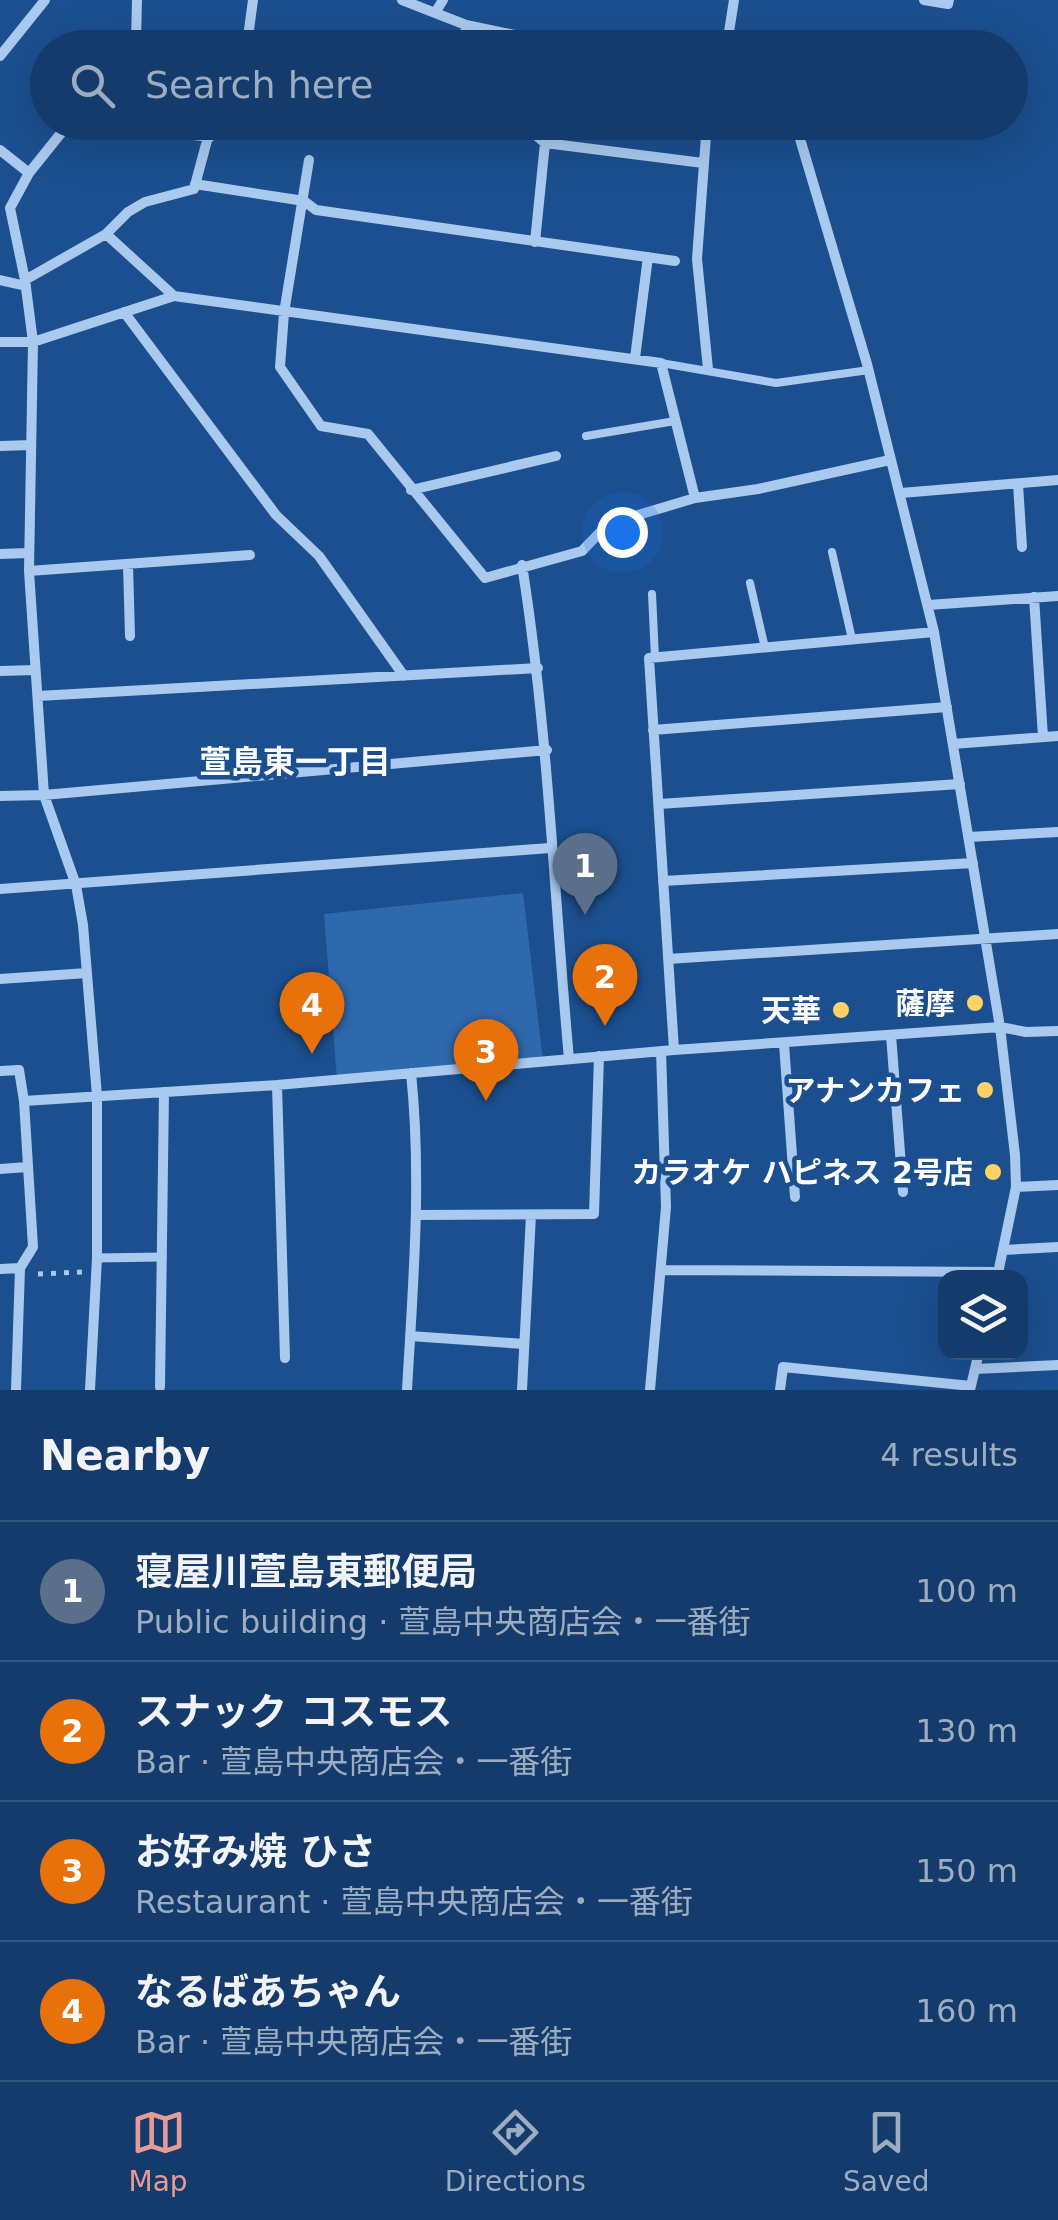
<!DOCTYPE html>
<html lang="en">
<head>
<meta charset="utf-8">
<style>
  body { margin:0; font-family:"DejaVu Sans","Noto Sans JP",sans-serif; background:#1d4271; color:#f1f3f6 }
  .controls { position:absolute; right:30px; bottom:30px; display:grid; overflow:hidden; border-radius:20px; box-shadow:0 10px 40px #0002 }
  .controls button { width:90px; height:90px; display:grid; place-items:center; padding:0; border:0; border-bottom:2px solid #33557e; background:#143b6b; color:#f1f3f6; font:50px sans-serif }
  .you { position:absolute; left:622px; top:532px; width:35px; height:35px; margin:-25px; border:8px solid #fff; border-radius:50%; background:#1a73e8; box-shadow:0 0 0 15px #1a73e833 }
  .badge { display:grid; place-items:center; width:65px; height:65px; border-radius:50%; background:#e69b98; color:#fff; font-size:32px; font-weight:700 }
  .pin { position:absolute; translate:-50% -82px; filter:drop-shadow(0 2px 5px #0008) }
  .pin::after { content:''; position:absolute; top:52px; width:35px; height:30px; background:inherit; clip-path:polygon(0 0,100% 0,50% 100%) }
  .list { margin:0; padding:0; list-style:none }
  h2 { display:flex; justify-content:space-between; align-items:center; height:130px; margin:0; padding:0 40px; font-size:42px }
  h2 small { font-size:32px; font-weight:400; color:#9dadc1 }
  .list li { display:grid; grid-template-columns:65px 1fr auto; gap:30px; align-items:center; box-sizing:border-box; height:140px; padding:0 40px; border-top:2px solid #33557e }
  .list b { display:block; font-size:38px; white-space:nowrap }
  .list p { margin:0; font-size:32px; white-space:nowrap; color:#9dadc1 }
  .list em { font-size:32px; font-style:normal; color:#9dadc1 }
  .icon { flex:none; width:55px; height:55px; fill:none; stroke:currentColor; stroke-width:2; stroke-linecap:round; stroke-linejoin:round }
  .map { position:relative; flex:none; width:1058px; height:1390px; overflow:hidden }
  .search { position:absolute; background:#143b6b; box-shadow:0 10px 40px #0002; left:30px; right:30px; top:30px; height:110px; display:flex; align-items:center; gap:25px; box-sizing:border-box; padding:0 35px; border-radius:55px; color:#9dadc1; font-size:38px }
  .sheet { height:690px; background:#143b6b }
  nav { display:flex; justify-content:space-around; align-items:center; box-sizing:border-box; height:140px; border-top:2px solid #33557e; background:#143b6b; font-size:28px; color:#9dadc1 }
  nav a { display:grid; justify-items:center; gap:5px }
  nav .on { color:#e69b98 }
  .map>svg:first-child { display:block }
  .green { fill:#2e69ad }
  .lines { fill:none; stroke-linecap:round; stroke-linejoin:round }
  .path { stroke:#a9c9ee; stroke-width:5; stroke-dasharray:5 8; stroke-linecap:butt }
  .service { stroke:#a9c9ee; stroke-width:8 }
  .pedestrian { stroke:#a9c9ee; stroke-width:9 }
  .minor { stroke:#a9c9ee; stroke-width:10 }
  .poi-dot { fill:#ffd166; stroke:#1b4f8f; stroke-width:4 }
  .labels { text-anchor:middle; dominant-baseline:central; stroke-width:9; stroke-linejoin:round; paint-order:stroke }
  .poi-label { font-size:30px; font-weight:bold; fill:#fff; stroke:#1b4f8f; text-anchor:end }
  .neighbourhood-label { font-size:32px; font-weight:bold; fill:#fff; stroke:#1b4f8f }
</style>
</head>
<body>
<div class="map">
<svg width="1058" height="1390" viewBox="0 0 1058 1390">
  <rect width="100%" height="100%" fill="#1b4f8f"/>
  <path class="green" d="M523 893 543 1061 337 1079 324 914Z"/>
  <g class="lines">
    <path class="path" d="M38 1274 82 1272"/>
    <path class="service" d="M661 363 776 383 869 370
      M586 436 675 421
      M832 552 852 639
      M750 583 765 648
      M652 594 655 658"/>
    <path class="pedestrian" d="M97 1258 162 1257"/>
    <path class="minor" d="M402 0 466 25 519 36H593L646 48
      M924 0 948 4 949 0
      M435 13 443 0
      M729 32 743 48
      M132 48 136 43 137 0
      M243 48 248 37 253 0
      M463 48 466 25
      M720 48 729 32 734 0
      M0 56 45 0
      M70 122 29 173 10 208 25 280 33 342 29 571 44 795 76 885 83 925 97 1096V1258L90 1390
      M128 122 135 128 210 137
      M463 122 533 133 545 143 703 163
      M707 122 697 259 708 369
      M795 122 867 364 934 632 1000 1027 1015 1155 1016 1187 997 1278
      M0 150 29 173
      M309 160 284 313 280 367 321 426 368 434 485 578 582 551 608 524 695 498 758 489 890 460
      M195 184 304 201 316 210 675 261
      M106 234 174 296
      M535 242 545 143
      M0 280 26 286
      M25 280 106 234 128 212 145 202 194 189 212 122
      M124 312 276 515 319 556 404 676
      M0 342H33L174 296 661 363 695 498
      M635 358 648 257
      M0 446 31 445
      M1018 484 1022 547
      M411 490 556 456
      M901 493 1058 480
      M0 554 29 553
      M128 564 130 636
      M522 565C548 729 554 894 569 1059
      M29 571 250 555
      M1034 597 1043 737
      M928 605 1058 596
      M0 671 35 670
      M38 696 538 668
      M653 730 947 707
      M953 744 1058 736
      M0 796 44 795 547 750
      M659 804 960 784
      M969 837 1058 832
      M663 881 973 863
      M0 889 550 848
      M668 959 1058 934
      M0 979 87 973
      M891 1035 903 1192
      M784 1044 795 1197
      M674 1050 649 658 934 632
      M0 1071 19 1070 24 1101 33 1247 20 1268 16 1390
      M277 1085 285 1358
      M24 1101 277 1085 674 1050 1000 1027 1026 1032 1058 1031
      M0 1169 27 1167
      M1016 1187 1058 1185
      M416 1215 594 1214 599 1056
      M1003 1250 1058 1247
      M0 1269 20 1268
      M661 1270 998 1272
      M410 1336 524 1344
      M975 1369 1058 1365
      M160 1387 164 1092
      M407 1390C413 1285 422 1179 411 1073
      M522 1390 531 1215
      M650 1390 666 1207 661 1051
      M780 1390 783 1367 971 1386
      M970 1390 979 1352"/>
  </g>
  <g class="poi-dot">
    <circle cx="975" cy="1003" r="10"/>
    <circle cx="841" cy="1010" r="10"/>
    <circle cx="985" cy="1090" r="10"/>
    <circle cx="993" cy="1172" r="10"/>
  </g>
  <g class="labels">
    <g class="poi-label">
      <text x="955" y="1003">薩摩</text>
      <text x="821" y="1010">天華</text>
      <text x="965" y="1090">アナンカフェ</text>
      <text x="973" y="1172">カラオケ ハピネス 2号店</text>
    </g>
    <g class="neighbourhood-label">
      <text x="295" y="762">萱島東一丁目</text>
    </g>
  </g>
</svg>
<div class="controls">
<button><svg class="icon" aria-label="layers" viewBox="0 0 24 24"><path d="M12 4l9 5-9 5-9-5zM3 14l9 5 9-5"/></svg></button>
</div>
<div class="you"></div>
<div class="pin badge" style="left:585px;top:915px;background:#5c6f8a">1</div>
<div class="pin badge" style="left:605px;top:1026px;background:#e8710a">2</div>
<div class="pin badge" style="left:486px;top:1101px;background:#e8710a">3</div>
<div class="pin badge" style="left:312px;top:1054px;background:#e8710a">4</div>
<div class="search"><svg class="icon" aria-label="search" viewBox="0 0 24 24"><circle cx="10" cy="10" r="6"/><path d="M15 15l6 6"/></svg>Search here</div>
</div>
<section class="sheet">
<h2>Nearby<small>4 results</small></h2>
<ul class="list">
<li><span class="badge" style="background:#5c6f8a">1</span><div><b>寝屋川萱島東郵便局</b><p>Public building · 萱島中央商店会・一番街</p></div><em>100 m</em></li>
<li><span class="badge" style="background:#e8710a">2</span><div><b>スナック コスモス</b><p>Bar · 萱島中央商店会・一番街</p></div><em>130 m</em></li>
<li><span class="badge" style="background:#e8710a">3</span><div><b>お好み焼 ひさ</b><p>Restaurant · 萱島中央商店会・一番街</p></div><em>150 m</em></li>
<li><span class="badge" style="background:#e8710a">4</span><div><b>なるばあちゃん</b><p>Bar · 萱島中央商店会・一番街</p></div><em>160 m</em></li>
</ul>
</section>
<nav>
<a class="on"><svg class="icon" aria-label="map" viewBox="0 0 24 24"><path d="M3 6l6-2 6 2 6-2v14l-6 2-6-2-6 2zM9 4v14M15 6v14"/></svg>Map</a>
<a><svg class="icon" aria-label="directions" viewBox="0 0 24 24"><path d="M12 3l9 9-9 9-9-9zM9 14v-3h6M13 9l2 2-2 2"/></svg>Directions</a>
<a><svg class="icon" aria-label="saved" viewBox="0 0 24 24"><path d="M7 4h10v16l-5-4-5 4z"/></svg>Saved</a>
</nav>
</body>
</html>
